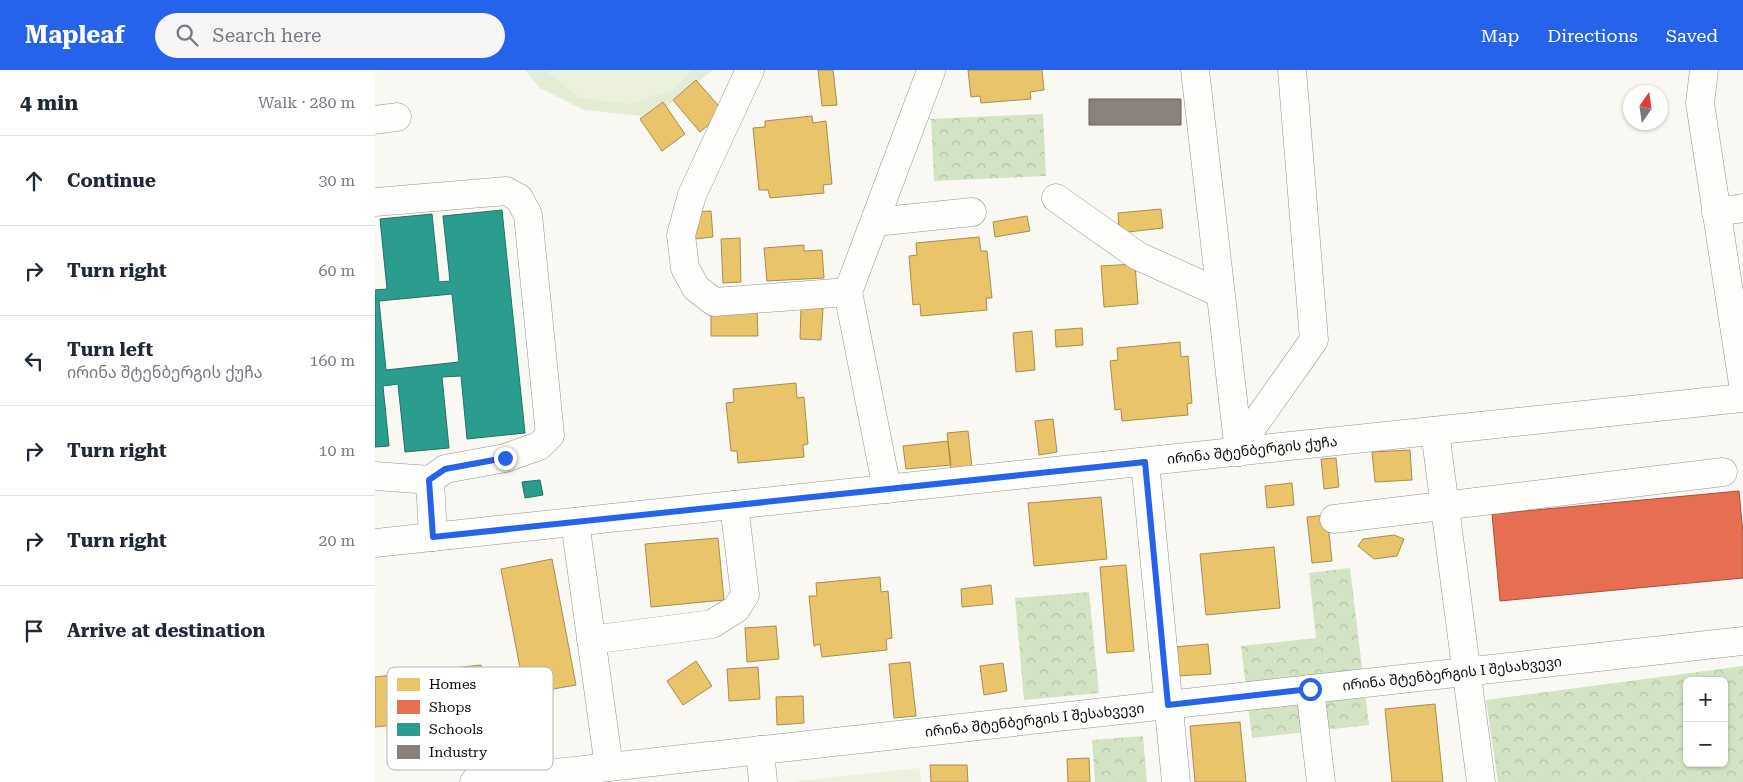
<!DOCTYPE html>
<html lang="en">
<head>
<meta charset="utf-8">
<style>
  body { margin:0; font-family:"Roboto Serif","Noto Sans Georgian",serif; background:#f6f6f7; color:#1f2937 }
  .controls { position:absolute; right:15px; bottom:15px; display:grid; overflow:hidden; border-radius:8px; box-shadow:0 1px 4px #0004 }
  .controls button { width:45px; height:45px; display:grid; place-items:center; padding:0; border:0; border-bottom:1px solid #e0e1e3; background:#fff; color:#1f2937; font:25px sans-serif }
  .compass { position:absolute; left:1248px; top:15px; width:45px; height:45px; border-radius:50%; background:#fff; box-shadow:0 1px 4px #0004; rotate:13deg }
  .stop { position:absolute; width:15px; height:15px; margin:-11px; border:4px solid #2563eb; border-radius:50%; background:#fff }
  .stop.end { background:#2563eb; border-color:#fff; box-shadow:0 1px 5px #0008 }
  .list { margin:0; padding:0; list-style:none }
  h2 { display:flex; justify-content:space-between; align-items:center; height:65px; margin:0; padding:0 20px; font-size:21px }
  h2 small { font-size:16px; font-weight:400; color:#747a83 }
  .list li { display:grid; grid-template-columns:32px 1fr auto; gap:15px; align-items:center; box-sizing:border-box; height:90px; padding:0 20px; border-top:1px solid #e0e1e3 }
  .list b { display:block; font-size:19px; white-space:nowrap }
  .list p { margin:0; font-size:16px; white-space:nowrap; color:#747a83 }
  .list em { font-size:16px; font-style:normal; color:#747a83 }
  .icon { flex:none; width:28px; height:28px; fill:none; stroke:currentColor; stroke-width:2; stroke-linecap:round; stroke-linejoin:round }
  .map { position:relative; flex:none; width:1368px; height:712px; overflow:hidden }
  header { display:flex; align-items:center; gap:30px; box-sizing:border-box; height:70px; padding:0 25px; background:#2563eb; color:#fff }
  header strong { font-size:24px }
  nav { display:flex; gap:28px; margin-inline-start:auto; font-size:18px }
  .search { width:350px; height:45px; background:#f6f6f7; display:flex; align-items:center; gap:12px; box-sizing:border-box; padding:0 18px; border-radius:28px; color:#747a83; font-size:19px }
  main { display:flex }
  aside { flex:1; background:#fff }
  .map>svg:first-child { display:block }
  .grass { fill:#e2edd4 }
  .forest { fill:url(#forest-crowns); fill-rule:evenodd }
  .pitch { fill:#ebf1dd }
  .homes { fill:#e9c46a; stroke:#a78d4e }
  .shops { fill:#e76f51; stroke:#a5513c }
  .schools { fill:#2a9d8f; stroke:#217268; fill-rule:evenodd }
  .industry { fill:#8a817c; stroke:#645e5a }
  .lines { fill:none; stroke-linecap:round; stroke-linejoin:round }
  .minor-casing { stroke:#939290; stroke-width:29 }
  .minor { stroke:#fefefd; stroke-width:28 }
  .route { stroke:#2563eb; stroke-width:6 }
  .labels { text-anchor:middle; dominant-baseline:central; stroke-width:5; stroke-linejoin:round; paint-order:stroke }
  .street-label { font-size:14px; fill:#0c0c0c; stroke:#fff }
  .key { fill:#fff; stroke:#b6b6b6; stroke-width:1 }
  .key-label { font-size:14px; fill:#0c0c0c }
</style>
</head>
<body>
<header>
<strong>Mapleaf</strong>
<div class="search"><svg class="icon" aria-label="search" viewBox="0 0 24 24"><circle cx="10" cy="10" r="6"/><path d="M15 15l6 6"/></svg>Search here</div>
<nav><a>Map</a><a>Directions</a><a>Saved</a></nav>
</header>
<main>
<aside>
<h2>4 min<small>Walk · 280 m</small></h2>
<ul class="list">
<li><svg class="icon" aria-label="ahead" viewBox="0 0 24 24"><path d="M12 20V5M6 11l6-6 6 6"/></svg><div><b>Continue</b></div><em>30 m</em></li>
<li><svg class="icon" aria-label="right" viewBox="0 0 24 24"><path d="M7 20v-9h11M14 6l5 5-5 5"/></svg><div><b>Turn right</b></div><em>60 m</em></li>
<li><svg class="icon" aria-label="left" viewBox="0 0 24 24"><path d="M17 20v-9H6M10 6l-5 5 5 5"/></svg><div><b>Turn left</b><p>ირინა შტენბერგის ქუჩა</p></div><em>160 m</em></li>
<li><svg class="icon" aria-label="right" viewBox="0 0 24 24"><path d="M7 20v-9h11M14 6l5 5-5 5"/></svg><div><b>Turn right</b></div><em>10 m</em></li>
<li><svg class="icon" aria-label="right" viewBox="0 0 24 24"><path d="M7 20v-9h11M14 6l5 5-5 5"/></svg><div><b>Turn right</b></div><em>20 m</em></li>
<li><svg class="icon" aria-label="arrive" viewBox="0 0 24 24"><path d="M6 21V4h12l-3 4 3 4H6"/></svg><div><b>Arrive at destination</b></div></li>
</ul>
</aside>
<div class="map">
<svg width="1368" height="712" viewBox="0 0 1368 712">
  <defs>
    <pattern id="forest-crowns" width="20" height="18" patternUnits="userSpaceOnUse" patternTransform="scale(1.25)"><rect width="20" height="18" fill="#d2e4c3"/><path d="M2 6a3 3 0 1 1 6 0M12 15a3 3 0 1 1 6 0" fill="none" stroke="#b3c2a6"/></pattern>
  </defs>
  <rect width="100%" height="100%" fill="#faf8f2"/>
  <path class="grass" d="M150 0H171L205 28 299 19 317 0H338L297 33 269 46 209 40 165 18Z"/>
  <path class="forest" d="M668 44 671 106 559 111 556 49Z
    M975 498 994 655 877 668 866 576 941 568 934 503Z
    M714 522 724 623 649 630 640 528Z
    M1368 596V712H1123L1111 630ZM1312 611H1349V693H1312Z
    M768 666 772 712H720L717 670Z"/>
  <path class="pitch" d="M171 0H317L299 19 254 34 205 28Z
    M545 698 546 712H413Z"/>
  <path class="homes" d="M443 0H458L462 35 447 36Z
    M593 0H667L669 20 655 22 656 29 606 33 605 26 596 27Z
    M321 10 349 42 325 62 298 30Z
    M288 32 310 64 287 81 265 49Z
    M437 46 438 53 451 51 457 114 448 115 449 123 395 128 393 120H384L378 58 390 57V51Z
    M786 139 788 158 744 163 743 143Z
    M336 141 338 167 320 169 317 142Z
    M652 146 655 161 620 167 618 152Z
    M604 167 606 181H612L617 228H611L612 240 546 246 545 234 538 235 534 186 542 185 541 173Z
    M365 168 366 212 348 213 346 169Z
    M429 175V181L447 180 449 208 392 211 389 178Z
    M760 194 763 234 729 237 726 196Z
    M382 237 383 266H336V238Z
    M426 237 448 238 446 270 425 269Z
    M707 258 708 275 681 277 680 260Z
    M657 261 660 300 641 302 638 263Z
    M805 272 806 287 813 286 817 333 812 334 813 345 747 351 746 339 740 340 735 291 743 290 742 278Z
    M421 313 422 328 429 327 433 374 428 375 429 387 363 393 362 381H356L351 333 359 332 358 319Z
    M678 349 682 382 664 385 660 351Z
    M593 361 597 398 576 400 572 363Z
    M573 371 576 395 531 399 528 376Z
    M1035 380 1037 410 1000 412 997 382Z
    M961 388 964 417 949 419 946 389Z
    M917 413 919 435 892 438 890 416Z
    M726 427 732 489 659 496 653 433Z
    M952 445 957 491 937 493 932 447Z
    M1019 465 1029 469 1022 486 999 489 983 476 988 469Z
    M343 468 349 530 276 537 270 474Z
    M899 477 905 538 831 545 825 484Z
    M177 489 201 615 150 624 126 499Z
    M751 495 759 581 732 583 725 497Z
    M505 507 506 522 513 521 517 568 511 569 512 580 447 587 445 574 439 576 434 526H442L441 513Z
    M616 515 618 534 587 537 586 519Z
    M401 556 404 589 372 592 370 558Z
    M833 574 836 604 801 606 799 577Z
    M321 591 337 616 308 635 292 611Z
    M535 592 541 646 519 648 514 594Z
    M628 593 632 621 609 625 605 596Z
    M106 595 112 645 0 657V607Z
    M383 597 385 629 354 631 352 599Z
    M428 626 429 653 402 655 401 627Z
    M1060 634 1068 712H1017L1010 639Z
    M865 652 871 712H820L815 656Z
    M714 688 715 712H693L692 689Z
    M555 695H592L593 712H556Z"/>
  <path class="shops" d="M1364 421 1368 464V508L1125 531 1117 444Z"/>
  <path class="schools" d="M127 140 150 363 92 369 86 306 67 307 74 378 30 382 23 314 8 316 14 376 0 377V220L12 219 5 149 57 144 64 212 75 211 68 146ZM77 224 84 292 11 300 4 231Z
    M165 410 168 425 150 428 147 412Z"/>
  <path class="industry" d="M714 29H806V55H714Z"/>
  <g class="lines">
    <defs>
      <g id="minor">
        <path d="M375 0 317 125 306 165 310 198 321 218 339 232 473 222 512 419"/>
        <path d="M820 0 864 382"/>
        <path d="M1329 0 1325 33 1368 314"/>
        <path d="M0 50 22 47"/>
        <path d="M681 128 763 186 845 223"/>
        <path d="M0 132 131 121 144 128 153 145 175 365 164 376 130 388 70 399 55 410 58 467"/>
        <path d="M1341 142 1368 138"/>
        <path d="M500 152 597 142"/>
        <path d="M473 222 556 1"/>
        <path d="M1060 361 1106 712"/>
        <path d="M864 382 876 359 939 270 917 0"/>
        <path d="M770 392 801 712"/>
        <path d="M0 406 55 410"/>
        <path d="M959 449 1348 402"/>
        <path d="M200 452 234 697"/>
        <path id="s1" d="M0 473 1368 328"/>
        <path d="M216 570 337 554 361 539 370 525 359 435"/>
        <path d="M935 619 946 712"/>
        <path d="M385 680 388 712"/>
        <path id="s2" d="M99 712 1368 571"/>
      </g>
    </defs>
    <use href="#minor" class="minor-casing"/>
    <use href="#minor" class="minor"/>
  </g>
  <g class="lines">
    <path class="route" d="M130 388 70 399 54 410 58 467 770 392 793 635 935 619"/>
  </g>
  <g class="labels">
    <g class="street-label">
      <text stroke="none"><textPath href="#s1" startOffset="882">ირინა შტენბერგის ქუჩა</textPath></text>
      <text stroke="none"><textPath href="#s2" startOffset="984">ირინა შტენბერგის I შესახვევი</textPath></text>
      <text stroke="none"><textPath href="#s2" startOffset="564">ირინა შტენბერგის I შესახვევი</textPath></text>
    </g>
  </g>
  <rect x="12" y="597" width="166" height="103" rx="8" class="key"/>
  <rect x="22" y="608" width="23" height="13" fill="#e9c46a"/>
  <rect x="22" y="630" width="23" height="14" fill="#e76f51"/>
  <rect x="22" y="653" width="23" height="13" fill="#2a9d8f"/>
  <rect x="22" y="675" width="23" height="14" fill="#8a817c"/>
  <g class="key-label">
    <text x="54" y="619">Homes</text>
    <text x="54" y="642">Shops</text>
    <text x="54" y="664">Schools</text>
    <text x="54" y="687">Industry</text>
  </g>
</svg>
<div class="controls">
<button>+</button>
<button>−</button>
</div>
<svg class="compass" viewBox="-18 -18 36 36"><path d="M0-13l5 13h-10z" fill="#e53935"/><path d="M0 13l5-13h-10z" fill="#747a83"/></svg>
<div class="stop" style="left:935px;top:619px"></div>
<div class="stop end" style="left:130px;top:388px"></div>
</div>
</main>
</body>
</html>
